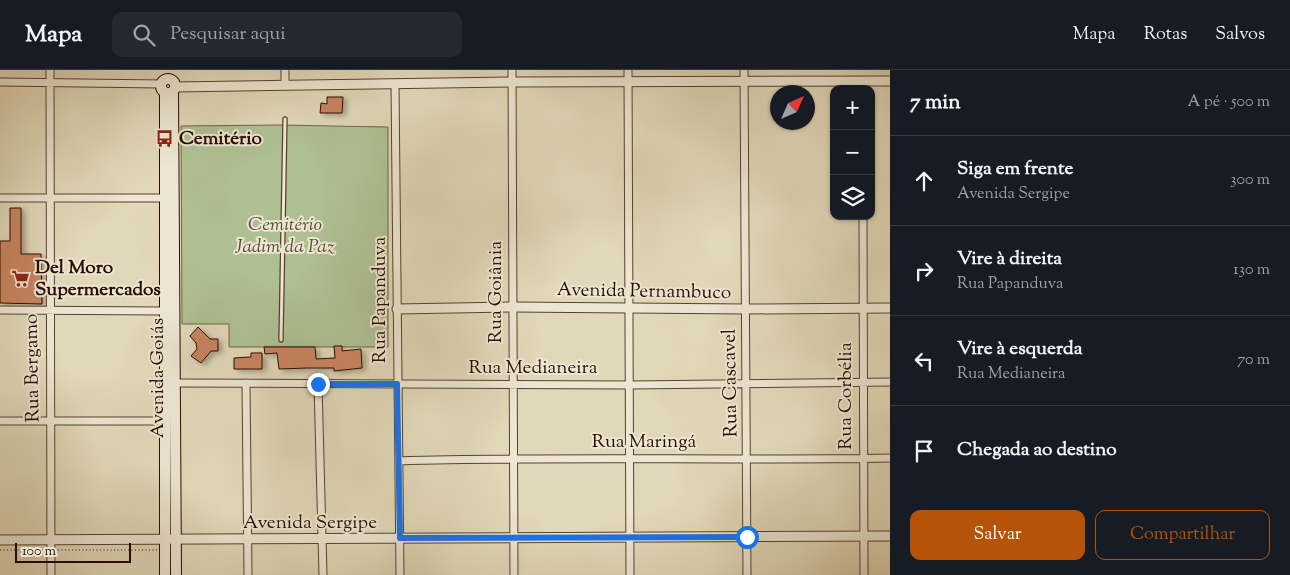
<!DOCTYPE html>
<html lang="pt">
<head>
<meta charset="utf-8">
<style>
  body { margin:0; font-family:"Sorts Mill Goudy",serif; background:#242831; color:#f1f3f6 }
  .controls { position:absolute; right:15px; top:15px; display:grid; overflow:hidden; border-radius:10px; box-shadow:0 1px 4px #0004 }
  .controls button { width:45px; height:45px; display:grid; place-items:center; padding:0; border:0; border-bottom:1px solid #363941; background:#171b24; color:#f1f3f6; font:25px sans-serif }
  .compass { position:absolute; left:770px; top:15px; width:45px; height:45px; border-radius:50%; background:#171b24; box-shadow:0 1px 4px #0004; rotate:45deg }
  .scale { position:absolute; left:15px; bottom:12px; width:116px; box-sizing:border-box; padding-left:5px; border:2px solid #2a0d00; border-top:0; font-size:14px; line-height:18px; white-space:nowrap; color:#2a0d00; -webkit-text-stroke:4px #ece6d2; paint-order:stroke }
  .stop { position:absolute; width:15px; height:15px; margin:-11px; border:4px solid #1a73e8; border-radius:50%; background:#fff }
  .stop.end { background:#1a73e8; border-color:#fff; box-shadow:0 1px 5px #0008 }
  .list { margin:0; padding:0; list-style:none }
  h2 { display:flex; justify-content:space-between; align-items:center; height:65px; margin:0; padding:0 20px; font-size:21px }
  h2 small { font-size:16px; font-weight:400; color:#9ea1a6 }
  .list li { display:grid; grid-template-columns:32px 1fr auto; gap:15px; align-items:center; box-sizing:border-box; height:90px; padding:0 20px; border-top:1px solid #363941 }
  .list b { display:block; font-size:19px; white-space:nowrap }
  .list p { margin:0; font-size:16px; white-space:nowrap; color:#9ea1a6 }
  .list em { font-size:16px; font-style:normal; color:#9ea1a6 }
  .actions { display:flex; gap:10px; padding:15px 20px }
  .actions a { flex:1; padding:11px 0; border:1px solid #b45309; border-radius:10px; text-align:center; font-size:18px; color:#b45309 }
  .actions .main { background:#b45309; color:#fff }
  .icon { flex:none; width:28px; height:28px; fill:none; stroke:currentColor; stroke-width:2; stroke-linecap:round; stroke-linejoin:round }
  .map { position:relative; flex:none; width:890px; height:505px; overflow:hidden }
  header { display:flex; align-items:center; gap:30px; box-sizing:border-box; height:70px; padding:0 25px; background:#171b24; border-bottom:1px solid #363941 }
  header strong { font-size:24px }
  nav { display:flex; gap:28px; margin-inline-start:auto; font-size:18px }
  .search { width:350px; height:45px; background:#242831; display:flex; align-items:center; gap:12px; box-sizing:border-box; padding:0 18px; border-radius:10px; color:#9ea1a6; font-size:19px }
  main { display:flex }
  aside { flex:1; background:#171b24 }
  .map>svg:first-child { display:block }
  .green { fill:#aebf92; stroke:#6c6649 }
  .building { fill:#c78461; stroke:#2a0d00; filter:url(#shadow) }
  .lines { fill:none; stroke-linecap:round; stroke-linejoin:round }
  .service-casing { stroke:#58402e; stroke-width:5.5 }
  .minor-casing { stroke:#58402e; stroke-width:9 }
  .tertiary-casing { stroke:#58402e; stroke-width:11 }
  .secondary-casing { stroke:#2a0d00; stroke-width:12 }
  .path { stroke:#2a0d00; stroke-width:1; stroke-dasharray:1 2.5; stroke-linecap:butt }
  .service { stroke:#ece6d2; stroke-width:3 }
  .minor { stroke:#ece6d2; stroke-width:7 }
  .tertiary { stroke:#ece6d2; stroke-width:9 }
  .secondary { stroke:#ece6d2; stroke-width:10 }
  .route { stroke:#1a73e8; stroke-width:6 }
  .labels { text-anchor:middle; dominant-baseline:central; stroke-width:4; stroke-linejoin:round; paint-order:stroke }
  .poi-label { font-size:19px; font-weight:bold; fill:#2a0d00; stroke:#ece6d2; text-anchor:start }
  .park-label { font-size:19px; font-style:italic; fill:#584b33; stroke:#ece6d2 }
  .street-label { font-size:19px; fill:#2a0d00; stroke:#ece6d2 }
</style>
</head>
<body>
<header>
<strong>Mapa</strong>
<div class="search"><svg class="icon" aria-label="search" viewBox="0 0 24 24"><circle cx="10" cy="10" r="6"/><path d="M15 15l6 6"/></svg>Pesquisar aqui</div>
<nav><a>Mapa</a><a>Rotas</a><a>Salvos</a></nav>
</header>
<main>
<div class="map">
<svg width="890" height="505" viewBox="0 0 890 505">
  <defs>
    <filter id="shadow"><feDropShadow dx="4" dy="2.5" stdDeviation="2.5" flood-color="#0004"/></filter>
  </defs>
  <rect width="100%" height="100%" fill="#e1d8b9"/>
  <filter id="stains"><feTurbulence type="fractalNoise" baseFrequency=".004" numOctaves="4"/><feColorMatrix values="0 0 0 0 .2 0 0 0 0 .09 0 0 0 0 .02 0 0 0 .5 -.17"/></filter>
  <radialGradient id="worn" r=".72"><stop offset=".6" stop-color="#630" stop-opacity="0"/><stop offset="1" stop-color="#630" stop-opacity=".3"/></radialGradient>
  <path class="green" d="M280 55 388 57V277H229V254H182L181 56Z"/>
  <path class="building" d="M327 27H343L342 43H320L321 33 327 34Z
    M10 138H21V184H41L42 234 0 233V171H10Z
    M198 257 210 269H218V281H211L201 293 191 286 197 279 196 273 190 266Z
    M334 276H342V281L361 279 362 298 334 301V298H307L279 299 277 283 265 284 264 277H315L316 289 335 288Z
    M251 283H262V299H234V288L251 287Z"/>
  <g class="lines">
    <defs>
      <path id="service" d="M281 270 285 49"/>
      <path id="minor" d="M50 0 51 505
        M285 0V16
        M512 0 514 505
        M628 0 630 505
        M744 0 747 505
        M863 11V19
        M0 12 162 14
        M395 15 400 505
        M0 128H170
        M863 146 864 505
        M0 240 165 241
        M175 313 631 315 890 312
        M246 313 248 505
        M318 314 323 505
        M0 351H165
        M399 391C563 386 726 391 890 388"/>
      <path id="tertiary" d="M175 17 512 12 890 11
        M397 239 513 237 746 239 890 238
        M0 470 890 466"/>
      <path id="secondary" d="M161 16a7 7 0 1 1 14 0a7 7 0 1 1-14 0Z
        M173 21 176 505
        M165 22V505"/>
    </defs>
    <use href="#service" class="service-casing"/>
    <use href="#minor" class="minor-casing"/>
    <use href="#tertiary" class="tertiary-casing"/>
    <use href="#secondary" class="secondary-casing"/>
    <path class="path" d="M0 480H44
      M58 480H157"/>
    <use href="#service" class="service"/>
    <use href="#minor" class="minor"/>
    <use href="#tertiary" class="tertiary"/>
    <use href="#secondary" class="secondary"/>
  </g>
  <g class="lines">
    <path class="route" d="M318 314H397L400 468 747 467"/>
  </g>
  <defs>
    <symbol id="bus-bare" viewBox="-9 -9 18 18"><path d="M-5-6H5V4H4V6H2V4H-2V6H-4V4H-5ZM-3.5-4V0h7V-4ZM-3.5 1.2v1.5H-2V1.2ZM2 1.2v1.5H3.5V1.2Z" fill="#8f2418" stroke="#ece6d2" stroke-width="2.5" paint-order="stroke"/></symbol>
    <symbol id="supermarket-bare" viewBox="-9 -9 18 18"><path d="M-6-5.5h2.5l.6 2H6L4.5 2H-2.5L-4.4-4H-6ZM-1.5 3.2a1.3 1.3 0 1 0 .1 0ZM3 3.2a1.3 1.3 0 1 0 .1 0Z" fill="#8f2418" stroke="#ece6d2" stroke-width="2.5" paint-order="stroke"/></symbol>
  </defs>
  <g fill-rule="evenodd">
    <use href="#bus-bare" x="152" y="56" width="25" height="25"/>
    <use href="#supermarket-bare" x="8" y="196" width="25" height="25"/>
  </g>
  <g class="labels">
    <g class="poi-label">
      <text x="179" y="69">Cemitério</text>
      <text x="35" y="198">Del Moro<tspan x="35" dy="22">Supermercados</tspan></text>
    </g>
    <g class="park-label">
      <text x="285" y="155">Cemitério<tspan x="285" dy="22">Jadim da Paz</tspan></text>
    </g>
    <g class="street-label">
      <text transform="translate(496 222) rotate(-90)">Rua Goiânia</text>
      <text transform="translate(644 222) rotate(1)">Avenida Pernambuco</text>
      <text transform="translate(380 230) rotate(-90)">Rua Papanduva</text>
      <text transform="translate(33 298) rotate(-91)">Rua Bergamo</text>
      <text x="533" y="298">Rua Medianeira</text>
      <text transform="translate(158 308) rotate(-90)">Avenida Goiás</text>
      <text transform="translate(731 313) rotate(-91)">Rua Cascavel</text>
      <text transform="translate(846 326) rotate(-90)">Rua Corbélia</text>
      <text x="644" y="372">Rua Maringá</text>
      <text x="310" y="453">Avenida Sergipe</text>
    </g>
  </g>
  <rect width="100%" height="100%" filter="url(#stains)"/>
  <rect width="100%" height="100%" fill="url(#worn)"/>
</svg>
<div class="controls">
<button>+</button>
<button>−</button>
<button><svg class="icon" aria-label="layers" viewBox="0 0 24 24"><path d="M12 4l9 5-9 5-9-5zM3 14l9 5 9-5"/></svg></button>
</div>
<svg class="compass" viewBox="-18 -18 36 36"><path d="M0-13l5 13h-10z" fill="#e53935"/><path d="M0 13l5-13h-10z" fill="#9ea1a6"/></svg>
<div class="scale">100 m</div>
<div class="stop" style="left:747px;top:467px"></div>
<div class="stop end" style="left:318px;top:314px"></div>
</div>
<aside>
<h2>7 min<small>A pé · 500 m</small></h2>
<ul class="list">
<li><svg class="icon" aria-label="ahead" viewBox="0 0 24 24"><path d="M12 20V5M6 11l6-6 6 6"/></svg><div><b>Siga em frente</b><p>Avenida Sergipe</p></div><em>300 m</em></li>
<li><svg class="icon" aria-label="right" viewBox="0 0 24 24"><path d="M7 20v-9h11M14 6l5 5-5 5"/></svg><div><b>Vire à direita</b><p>Rua Papanduva</p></div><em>130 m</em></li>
<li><svg class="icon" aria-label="left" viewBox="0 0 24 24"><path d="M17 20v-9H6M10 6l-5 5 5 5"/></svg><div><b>Vire à esquerda</b><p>Rua Medianeira</p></div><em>70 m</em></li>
<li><svg class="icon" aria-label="arrive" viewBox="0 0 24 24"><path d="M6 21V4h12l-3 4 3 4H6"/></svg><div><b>Chegada ao destino</b></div></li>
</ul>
<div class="actions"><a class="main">Salvar</a><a>Compartilhar</a></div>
</aside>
</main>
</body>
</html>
